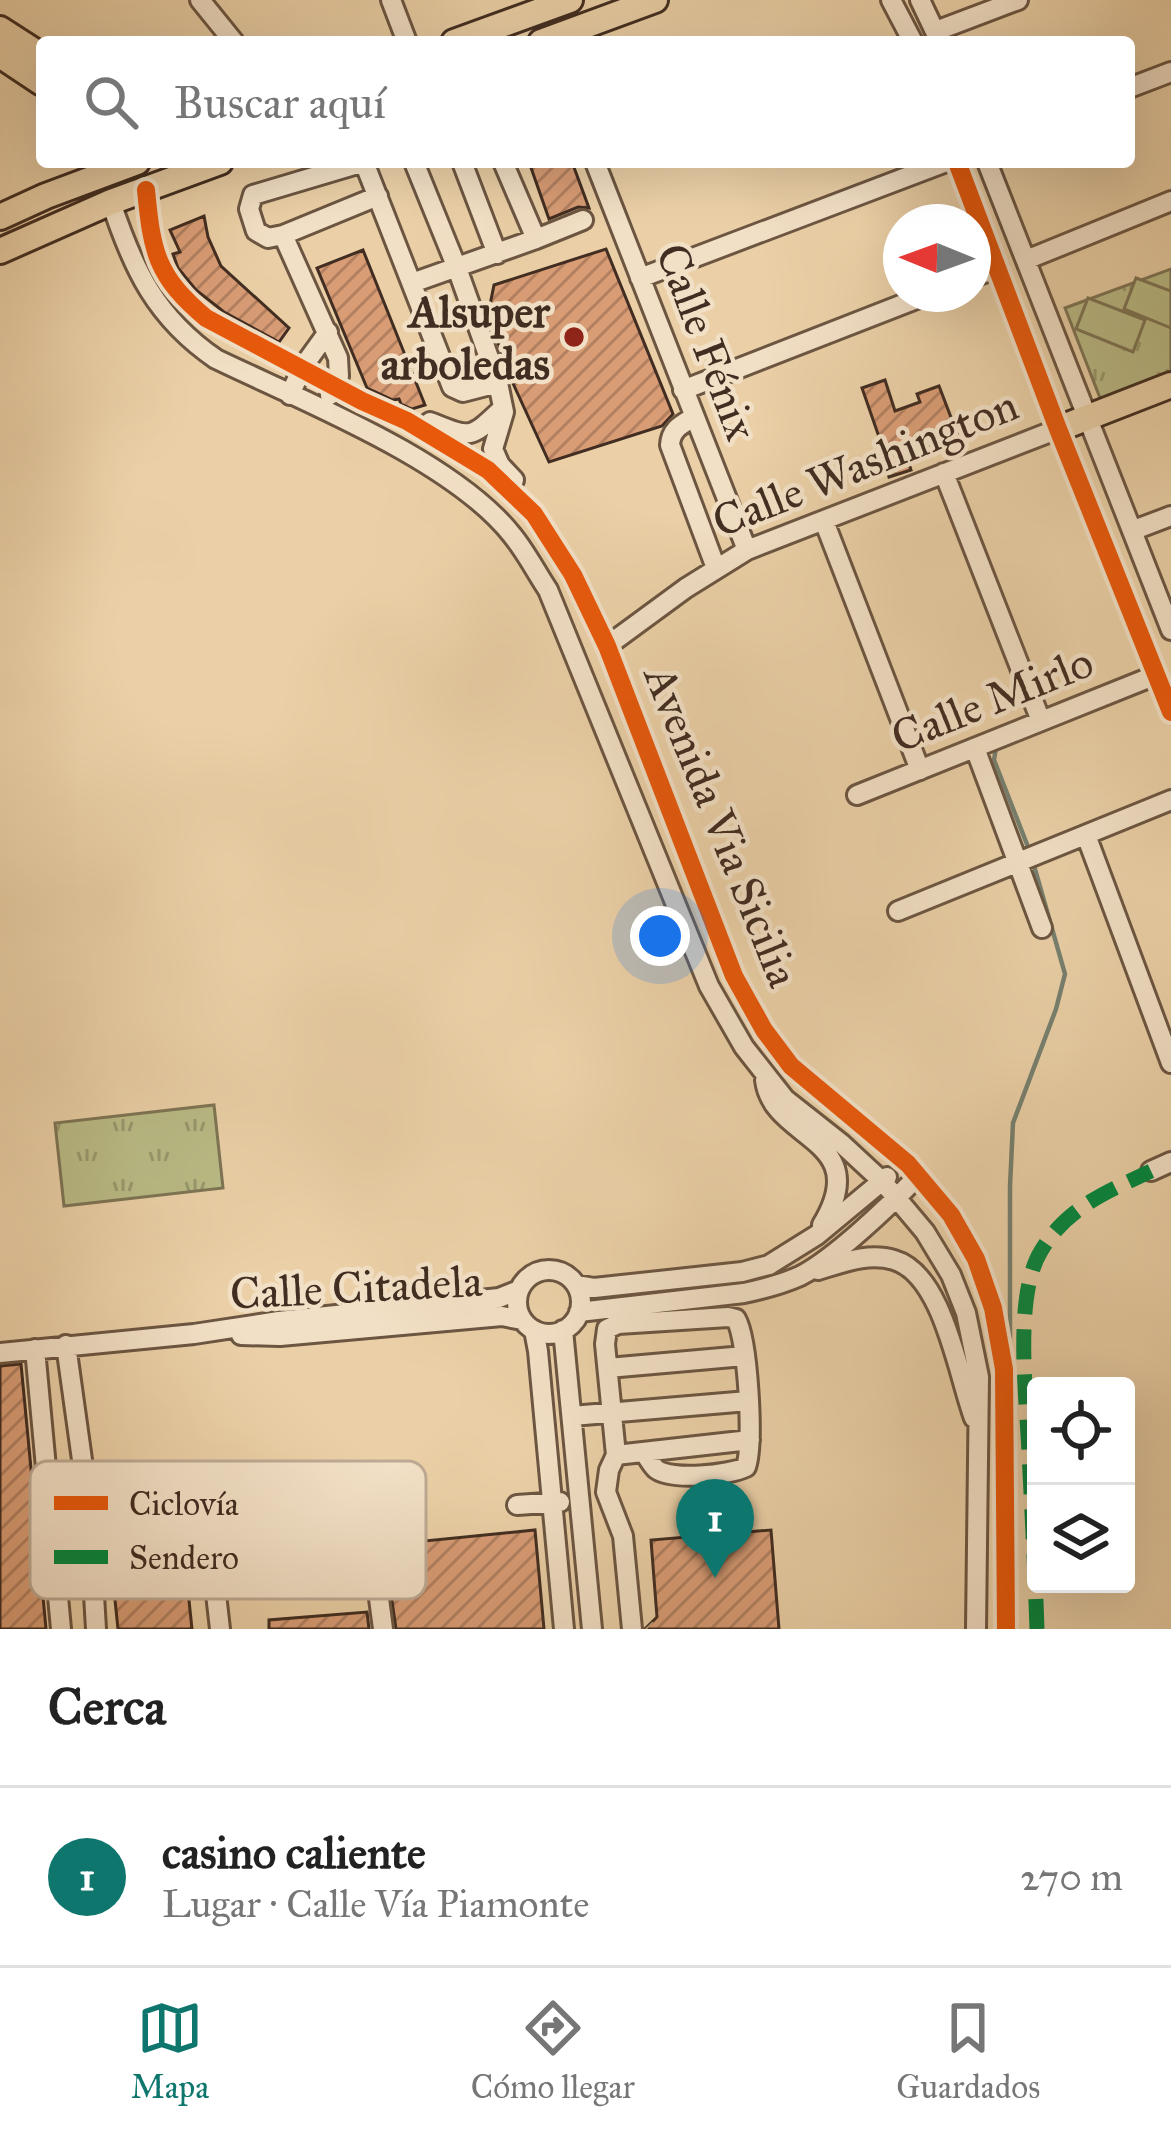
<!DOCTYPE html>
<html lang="es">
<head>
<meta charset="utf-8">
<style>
  body { margin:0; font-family:"IM FELL Great Primer",serif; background:#f6f6f6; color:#222 }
  .controls { position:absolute; right:36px; bottom:36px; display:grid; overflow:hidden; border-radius:12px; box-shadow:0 12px 48px #0002 }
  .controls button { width:108px; height:108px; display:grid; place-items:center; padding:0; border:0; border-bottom:3px solid #e0e0e0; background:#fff; color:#222; font:60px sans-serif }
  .compass { position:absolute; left:883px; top:204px; width:108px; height:108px; border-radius:50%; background:#fff; box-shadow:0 12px 48px #0002; rotate:271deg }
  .you { position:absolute; left:660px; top:936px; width:42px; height:42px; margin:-30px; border:9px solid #fff; border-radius:50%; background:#1a73e8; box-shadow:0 0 0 18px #1a73e833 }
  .badge { display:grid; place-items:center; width:78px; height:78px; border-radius:50%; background:#0f766e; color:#fff; font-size:39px; font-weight:700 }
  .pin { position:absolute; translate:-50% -99px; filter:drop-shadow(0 3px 6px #0008) }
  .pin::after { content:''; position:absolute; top:63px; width:42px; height:36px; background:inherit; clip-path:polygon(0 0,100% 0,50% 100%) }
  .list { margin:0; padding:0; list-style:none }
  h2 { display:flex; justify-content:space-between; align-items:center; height:156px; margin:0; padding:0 48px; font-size:51px }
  h2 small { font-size:39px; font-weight:400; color:#767676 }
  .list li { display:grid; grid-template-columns:78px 1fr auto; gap:36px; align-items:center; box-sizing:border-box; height:180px; padding:0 48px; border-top:3px solid #e0e0e0 }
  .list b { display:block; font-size:45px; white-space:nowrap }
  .list p { margin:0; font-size:39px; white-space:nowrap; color:#767676 }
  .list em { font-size:39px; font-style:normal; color:#767676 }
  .icon { flex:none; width:66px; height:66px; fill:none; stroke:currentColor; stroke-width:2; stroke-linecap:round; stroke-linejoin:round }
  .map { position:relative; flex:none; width:1171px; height:1629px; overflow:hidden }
  .search { position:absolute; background:#fff; box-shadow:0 12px 48px #0002; left:36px; right:36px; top:36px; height:132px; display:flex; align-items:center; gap:30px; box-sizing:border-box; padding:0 42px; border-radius:12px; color:#767676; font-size:45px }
  .sheet { height:336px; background:#fff }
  nav { display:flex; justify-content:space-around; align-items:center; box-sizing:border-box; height:168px; border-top:3px solid #e0e0e0; background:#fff; font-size:33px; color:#767676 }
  nav a { display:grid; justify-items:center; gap:6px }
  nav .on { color:#0f766e }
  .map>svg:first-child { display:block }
  .park { fill:url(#park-tufts); stroke:#7d7454; stroke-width:3 }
  .garden { fill:#b9bb86; stroke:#7d7454; stroke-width:3 }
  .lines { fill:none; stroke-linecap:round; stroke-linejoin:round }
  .stream { stroke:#76806f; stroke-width:4.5 }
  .building { fill:url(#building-hatch); stroke:#412d21; stroke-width:3 }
  .minor-tunnel { stroke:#c9af8c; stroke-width:18; stroke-dasharray:18 9; stroke-linecap:butt }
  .minor-casing { stroke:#6c5642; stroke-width:24 }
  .major-casing { stroke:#412d21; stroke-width:30 }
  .minor { stroke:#f2e0c6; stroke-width:18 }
  .major { stroke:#ebd0a7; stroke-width:24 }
  .quiet { stroke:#00873e; stroke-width:15; stroke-dasharray:30 15; stroke-linecap:butt }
  .cycleway-casing { stroke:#f2e0c6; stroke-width:26 }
  .cycleway { stroke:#e8590c; stroke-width:18 }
  .poi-dot { fill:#8f2418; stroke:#f2e0c6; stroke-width:4.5 }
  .labels { text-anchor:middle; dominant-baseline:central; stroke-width:9; stroke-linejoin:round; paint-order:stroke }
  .poi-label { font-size:45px; font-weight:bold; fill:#412d21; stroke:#f2e0c6; text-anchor:end }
  .street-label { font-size:45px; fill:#412d21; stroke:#f2e0c6 }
  .key { fill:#f2e0c6; stroke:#bdaa94; stroke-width:3 }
  .key-label { font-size:33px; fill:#412d21 }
</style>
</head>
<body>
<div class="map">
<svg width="1171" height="1629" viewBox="0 0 1171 1629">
  <defs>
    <pattern id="park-tufts" width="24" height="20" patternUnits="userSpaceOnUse" patternTransform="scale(3)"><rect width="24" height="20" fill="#b9bb86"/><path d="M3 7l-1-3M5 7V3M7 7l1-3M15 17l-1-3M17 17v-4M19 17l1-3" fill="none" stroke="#98986d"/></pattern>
    <pattern id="building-hatch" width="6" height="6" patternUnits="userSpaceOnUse" patternTransform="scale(3)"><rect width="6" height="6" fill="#d99d76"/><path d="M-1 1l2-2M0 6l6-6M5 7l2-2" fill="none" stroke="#b28060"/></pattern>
  </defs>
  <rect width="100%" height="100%" fill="#ebd0a7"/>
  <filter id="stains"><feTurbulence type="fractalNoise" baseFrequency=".00167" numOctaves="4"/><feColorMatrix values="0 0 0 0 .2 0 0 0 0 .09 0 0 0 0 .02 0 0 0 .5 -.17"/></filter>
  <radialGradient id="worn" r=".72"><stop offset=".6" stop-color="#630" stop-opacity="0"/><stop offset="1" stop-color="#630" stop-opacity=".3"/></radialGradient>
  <path class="park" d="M1171 269V376L1102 403 1065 308Z
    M214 1105 223 1188 64 1206 55 1123Z"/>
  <path class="garden" d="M1136 278 1171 291V328L1124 309Z
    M1088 298 1145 320 1133 352 1076 329Z"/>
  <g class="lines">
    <path class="stream" d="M999 745 996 748 994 760 1030 852
      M1010 1359V1186L1013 1123 1056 1009 1065 974 1033 862"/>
  </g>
  <path class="building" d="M529 162H572L589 208 578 207 549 219Z
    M204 216 208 237 221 266 289 328 279 342 224 312 196 290 178 268 173 254 180 252 170 230Z
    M606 249 673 414 662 426 549 462 511 379 488 315 494 285Z
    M363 250 425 405 412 409 401 404 399 399 393 400 367 388 317 268Z
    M885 380 895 411 920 402 917 394 939 386 960 441 937 450 935 443 906 454 911 470 889 477 878 434 862 388Z
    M21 1364 36 1521 46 1629H0V1366Z
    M181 1524 192 1629H118L108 1532Z
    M535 1530 544 1629H396L384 1545Z
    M771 1530 779 1629H645L657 1617 651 1540Z
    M367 1612 369 1629H269V1620Z"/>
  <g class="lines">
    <path class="minor-tunnel" d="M646 1628 647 1629"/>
    <defs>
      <path id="minor" d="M200 0 234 42
        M391 0 407 42
        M891 0 913 42
        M920 0 938 38
        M936 31 1018 0
        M1129 88 1171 72
        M364 162 452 387 463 392 498 383
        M364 162 253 195 249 209 256 231 268 238 283 235 378 196
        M414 162 457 268 498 383 504 412 493 449 500 465 514 480
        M462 162 497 254
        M595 162 747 550
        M957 162 1058 429 1171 712
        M987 162 1171 630
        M146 190C152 252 156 276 206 318L362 401 407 421 488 470 534 514 573 575 607 646 734 976 764 1030 791 1066 908 1164 951 1215 976 1259 993 1308 1004 1369 1006 1629
        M111 202C133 269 156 318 216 359 303 401 453 460 512 535 526 552 536 572 548 590L709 986 744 1047 785 1099 842 1144 883 1182 925 1232 951 1275 966 1313 979 1377 976 1629
        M283 235 338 358 339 376 330 395
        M536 239 583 220
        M1026 260 1171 201
        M973 277 998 268
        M640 278 946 162
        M412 283 536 239 503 162
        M683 390 929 294
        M290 395 302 368 328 332
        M694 417C681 425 671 429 670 445L716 568
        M430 422C472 439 470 439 503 408
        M944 473 1041 721
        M824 521 920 770
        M1134 530 1171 516
        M607 646 686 588 747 550 1058 429
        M975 748 1042 928
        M857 795 1156 675
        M1086 835 1171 1063
        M898 911 1171 800
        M765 1080C772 1141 875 1137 822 1225
        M1151 1171 1171 1162
        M818 1270C842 1263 868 1252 894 1260 943 1274 958 1375 974 1418
        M517 1302a32 32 0 1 1 64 0a32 32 0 1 1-64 0Z
        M576 1285 594 1288 742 1272 769 1265 817 1235 887 1177
        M579 1312 744 1293C763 1289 782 1284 800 1276 835 1258 890 1205 918 1176
        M534 1330 538 1351 564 1629
        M563 1330 592 1629
        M241 1335 280 1336 502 1316 522 1320
        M66 1345 89 1510 96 1629
        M35 1349 61 1629
        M0 1353 194 1334 279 1321 499 1298 519 1290
        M608 1368 744 1356
        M572 1416 748 1401
        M616 1455 750 1440
        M517 1505 560 1502
        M212 1559 220 1629
        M360 1586 375 1587 378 1591 383 1629
        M632 1629 623 1536 606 1492 609 1470 616 1455 605 1344 607 1329 618 1324 728 1317 736 1319C748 1340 754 1443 746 1467 729 1475 671 1481 656 1469 651 1464 648 1458 644 1452"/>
      <path id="major" d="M0 29 42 56
        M454 42 570 0
        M541 42 655 0
        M0 55 42 83
        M0 217 46 196 137 162
        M0 251 111 202 220 162
        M1058 429 1171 385"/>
    </defs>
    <use href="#minor" class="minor-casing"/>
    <use href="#major" class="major-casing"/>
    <use href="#minor" class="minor"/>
    <use href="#major" class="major"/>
    <path class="quiet" d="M1037 1629C1035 1570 1032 1512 1029 1453 1027 1399 1013 1297 1041 1251 1067 1207 1107 1192 1151 1171"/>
    <defs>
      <path id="cycleway" d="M957 162 1058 429 1171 712
        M146 190C152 252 156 276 206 318L362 401 407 421 488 470 534 514 573 575 607 646 734 976 764 1030 791 1066 908 1164 951 1215 976 1259 993 1308 1004 1369 1006 1629"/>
    </defs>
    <use href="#cycleway" class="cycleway-casing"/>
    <use href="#cycleway" class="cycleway"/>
  </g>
  <circle class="poi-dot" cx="574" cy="337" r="12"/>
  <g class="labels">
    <g class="poi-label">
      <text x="550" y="311">Alsuper<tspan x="550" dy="52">arboledas</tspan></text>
    </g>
    <g class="street-label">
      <text transform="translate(707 342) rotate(69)">Calle Fénix</text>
      <text transform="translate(865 463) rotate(-22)">Calle Washington</text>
      <text transform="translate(992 699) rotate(-22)">Calle Mirlo</text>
      <text transform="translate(722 826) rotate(68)">Avenida Via Sicilia</text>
      <text transform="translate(356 1287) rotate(-3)">Calle Citadela</text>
    </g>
  </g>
  <rect x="30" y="1461" width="396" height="138" rx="18" class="key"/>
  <rect x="54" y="1496" width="54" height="14" fill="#e8590c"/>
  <rect x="54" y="1550" width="54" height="14" fill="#00873e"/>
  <g class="key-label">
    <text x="129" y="1515">Ciclovía</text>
    <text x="129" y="1569">Sendero</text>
  </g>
  <rect width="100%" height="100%" filter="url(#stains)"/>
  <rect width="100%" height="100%" fill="url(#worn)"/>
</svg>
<div class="controls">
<button><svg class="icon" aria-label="locate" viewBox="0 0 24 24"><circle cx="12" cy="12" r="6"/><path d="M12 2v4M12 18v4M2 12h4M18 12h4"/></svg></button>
<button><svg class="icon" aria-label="layers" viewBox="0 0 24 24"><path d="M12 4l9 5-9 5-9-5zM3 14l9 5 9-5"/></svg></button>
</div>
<svg class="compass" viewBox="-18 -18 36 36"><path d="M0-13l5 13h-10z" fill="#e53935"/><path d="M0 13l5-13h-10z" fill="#767676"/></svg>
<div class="you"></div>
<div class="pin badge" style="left:715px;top:1578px">1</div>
<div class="search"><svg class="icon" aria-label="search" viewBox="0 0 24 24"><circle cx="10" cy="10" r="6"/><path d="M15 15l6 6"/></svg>Buscar aquí</div>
</div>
<section class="sheet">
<h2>Cerca<small></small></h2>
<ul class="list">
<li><span class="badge">1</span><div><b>casino caliente</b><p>Lugar · Calle Vía Piamonte</p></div><em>270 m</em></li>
</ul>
</section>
<nav>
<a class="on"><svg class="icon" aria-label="map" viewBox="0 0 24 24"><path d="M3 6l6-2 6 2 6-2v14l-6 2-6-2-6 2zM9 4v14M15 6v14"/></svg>Mapa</a>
<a><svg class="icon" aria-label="directions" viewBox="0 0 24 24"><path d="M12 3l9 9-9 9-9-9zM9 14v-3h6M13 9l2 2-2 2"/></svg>Cómo llegar</a>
<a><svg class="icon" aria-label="saved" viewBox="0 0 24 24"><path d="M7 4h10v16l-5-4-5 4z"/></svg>Guardados</a>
</nav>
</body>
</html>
